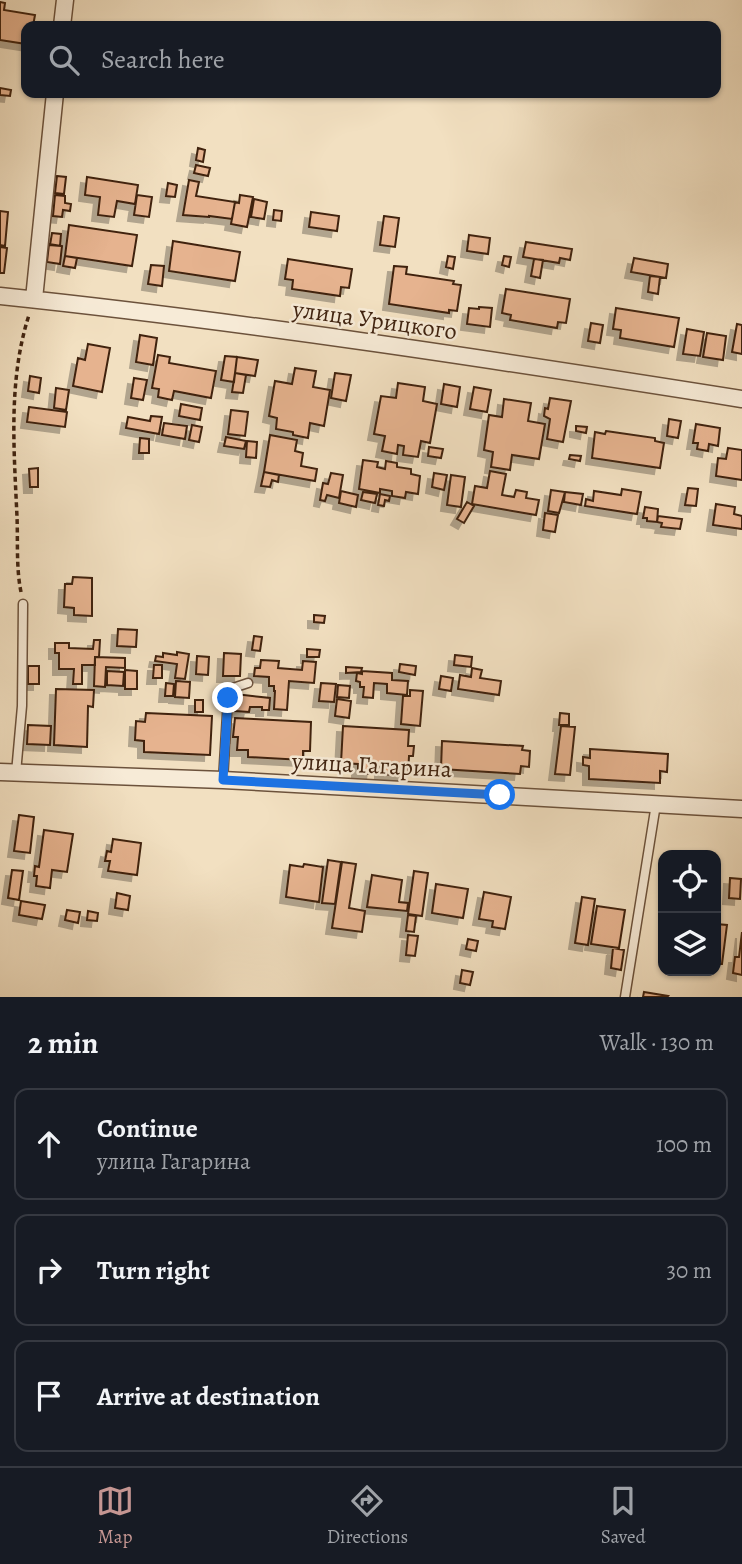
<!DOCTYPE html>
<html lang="en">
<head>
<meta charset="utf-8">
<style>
  body { margin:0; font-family:Alegreya,serif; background:#20242c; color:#f1f3f6 }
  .controls { position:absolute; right:21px; bottom:21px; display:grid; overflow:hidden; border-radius:14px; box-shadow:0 2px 5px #0004 }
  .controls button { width:63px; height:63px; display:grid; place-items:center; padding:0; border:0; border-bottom:2px solid #363941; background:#171b24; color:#f1f3f6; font:35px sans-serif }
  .stop { position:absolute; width:21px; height:21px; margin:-16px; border:5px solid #1a73e8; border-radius:50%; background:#fff }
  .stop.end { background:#1a73e8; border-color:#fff; box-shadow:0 2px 7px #0008 }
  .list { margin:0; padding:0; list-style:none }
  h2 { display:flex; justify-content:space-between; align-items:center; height:91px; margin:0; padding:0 28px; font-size:30px }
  h2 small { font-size:23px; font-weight:400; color:#9ea1a6 }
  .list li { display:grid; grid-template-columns:46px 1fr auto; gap:21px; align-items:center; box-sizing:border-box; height:112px; margin:0 14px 14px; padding:0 14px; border:2px solid #363941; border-radius:14px }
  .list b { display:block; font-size:26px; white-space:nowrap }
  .list p { margin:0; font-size:23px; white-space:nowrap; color:#9ea1a6 }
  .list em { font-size:23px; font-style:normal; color:#9ea1a6 }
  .icon { flex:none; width:38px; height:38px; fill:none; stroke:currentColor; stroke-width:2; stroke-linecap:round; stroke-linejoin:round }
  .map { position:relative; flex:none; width:742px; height:997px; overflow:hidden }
  .search { position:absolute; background:#171b24; box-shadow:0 2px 5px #0004; left:21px; right:21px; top:21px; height:77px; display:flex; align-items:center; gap:18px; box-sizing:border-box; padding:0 24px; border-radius:14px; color:#9ea1a6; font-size:26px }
  .sheet { height:469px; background:#171b24 }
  nav { display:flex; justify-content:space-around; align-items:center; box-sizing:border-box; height:98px; border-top:2px solid #363941; background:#171b24; font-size:19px; color:#9ea1a6 }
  nav a { display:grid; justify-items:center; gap:4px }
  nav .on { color:#c59692 }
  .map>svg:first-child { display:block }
  .building { fill:#e6b38f; stroke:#3f220f; stroke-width:2; filter:url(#shadow) }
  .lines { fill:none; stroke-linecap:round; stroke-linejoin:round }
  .service-casing { stroke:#6c523c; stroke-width:11 }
  .minor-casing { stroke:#6c523c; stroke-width:19 }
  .path { stroke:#3f220f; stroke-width:3.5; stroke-dasharray:5 3.5; stroke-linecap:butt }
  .service { stroke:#f7ebd7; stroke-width:8 }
  .minor { stroke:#f7ebd7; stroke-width:16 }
  .route { stroke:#1a73e8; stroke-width:9 }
  .labels { text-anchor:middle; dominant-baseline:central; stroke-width:5; stroke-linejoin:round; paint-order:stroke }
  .street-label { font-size:24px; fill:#3f220f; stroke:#f7ebd7 }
</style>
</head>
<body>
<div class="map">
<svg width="742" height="997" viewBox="0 0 742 997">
  <defs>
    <filter id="shadow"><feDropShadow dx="-6" dy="6" stdDeviation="0" flood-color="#0004"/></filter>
  </defs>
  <rect width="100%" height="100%" fill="#f2e0c1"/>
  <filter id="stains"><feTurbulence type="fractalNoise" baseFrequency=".00286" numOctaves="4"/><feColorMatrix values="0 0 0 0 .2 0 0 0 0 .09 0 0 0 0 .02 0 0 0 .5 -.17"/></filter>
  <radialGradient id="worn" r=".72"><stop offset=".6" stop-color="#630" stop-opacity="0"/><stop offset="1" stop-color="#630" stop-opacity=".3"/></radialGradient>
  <path class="building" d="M0 2 5 3 4 10 35 15 33 26H26V44L0 40Z
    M0 88 11 90 10 96 0 95Z
    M198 148 205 150 203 162 196 160Z
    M196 165 210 168 208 176 194 173Z
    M57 176 66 177 64 194 55 193Z
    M87 177 138 185 135 204 117 201 114 217 98 215 100 197 85 195Z
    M189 180 199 182 196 196 235 202 232 219 209 216V217L183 215Z
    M168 183 177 185 175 197 166 196Z
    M55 195 65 196V203L71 204 70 211 63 210 62 217 53 216Z
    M137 195 152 197 149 217 134 215Z
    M240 195 253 197 247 227 231 224 235 202 239 203Z
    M254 199 267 202 264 219 251 217Z
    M274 210 282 211 281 221 273 220Z
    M0 211 8 212 5 246 0 245Z
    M311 212 339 216 337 231 309 227Z
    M384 216 399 218 395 247 380 245Z
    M69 225 137 235 132 266 65 256Z
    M52 233 61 234 60 246 50 245Z
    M469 235 490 238 488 254 467 251Z
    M173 241 240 252 235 281 169 271Z
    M526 242 572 249 570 260 560 258 559 263 523 257Z
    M49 244 62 246 60 264 47 262Z
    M0 247 7 248 4 273H0Z
    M65 256 77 258 75 268 63 266Z
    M448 256 455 257 453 269 446 267Z
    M504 256 511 257 509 267 502 265Z
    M634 258 668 264 666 278 631 272Z
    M288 259 352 269 349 288 341 287 340 296 292 289 293 280 285 279Z
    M534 259 543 260 540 278 531 276Z
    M151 265 164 266 162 286 148 284Z
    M394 266 407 267 406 274 454 281 453 284 461 285 457 311 449 310V313L389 304Z
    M650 276 660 277 658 294 648 292Z
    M506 289 570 299 566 323 558 322 557 328 510 320 511 315 502 313Z
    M479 307 492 308 490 327 467 324 469 308 479 309Z
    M616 308 679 318 674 347 620 338 621 330 613 329Z
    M591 323 603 325 600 343 588 341Z
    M737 324 742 325V354L732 352Z
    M687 329 704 332 700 356 683 354Z
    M707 333 726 336 723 360 703 357Z
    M140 335 157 338 153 365 136 362Z
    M88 344 110 348 102 392 73 386 78 358 85 360Z
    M158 355 170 357 169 363 216 371 211 398 174 391 172 400 158 397 159 389 152 388Z
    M225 356 237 357 234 382 221 380Z
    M237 357 258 360 255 376 235 373Z
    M295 368 316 371 313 387 330 390 324 426 310 423 308 438 293 435V432L276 429 277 418 269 416 275 381 292 384Z
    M235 373 246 375 243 393 232 392Z
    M335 373 351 375 346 401 331 398Z
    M30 376 41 378 39 393 28 391Z
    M134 378 147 380 143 400 131 398Z
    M398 383 425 387 423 401 437 404 430 443 421 441 418 457 403 455 404 446 398 445 397 454 382 451 385 436 374 434 381 396 396 398Z
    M444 384 460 387 457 407 441 404Z
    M474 387 491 390 487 412 470 409Z
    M56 388 69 390 66 410 54 408Z
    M550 398 571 401 563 442 547 439 550 419 544 416 545 408 548 409Z
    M504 399 531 403 528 421 545 424 539 459 512 455 510 470 491 467 493 452 484 450 489 415 502 417Z
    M181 404 202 408 200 420 179 416Z
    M29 407 67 412 65 427 27 422Z
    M231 410 248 412 245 436 228 434Z
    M151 416 162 417 159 434 126 428 128 417 150 421Z
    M669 419 681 421 678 438 667 436Z
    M164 423 187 426 185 439 162 435Z
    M696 424 720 428 718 446 709 444 708 451 697 449 698 443H693Z
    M192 425 202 427 199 442 189 440Z
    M576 426 587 427 586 433 576 431Z
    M606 431 655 438V441L664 443 660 468 592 458 595 432 605 434Z
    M270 435 297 440 295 451 303 453 301 466 317 469 315 481 264 472Z
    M226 437 246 441 244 449 224 446Z
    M140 438 149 439V453H139Z
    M247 441 257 442 256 458 246 457Z
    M429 447 443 449 441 458 428 456Z
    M728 448 742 450V480L716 476 718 458 726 459Z
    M570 455 581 456 580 461 569 459Z
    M363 460 378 462 377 467 385 469 386 461 397 463V467L411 469V474L420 476 418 494 406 492 405 498 392 496V491L380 489V493L359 489Z
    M38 468V487H30L29 469Z
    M490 471 506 474 502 495 514 497 516 490 527 492 526 498 539 500 536 515 472 504 475 486 487 488Z
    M264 472 279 475 278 482 272 480 270 487 261 486Z
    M331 473 343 475 339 498 327 495 325 501 320 500 323 483 328 484Z
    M434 473 447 475 444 490 432 487Z
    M451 475 465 477 461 507 447 505Z
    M688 488 698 489 696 506 685 505Z
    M622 489 641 492 637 514 585 506 586 499 593 501 594 491 621 495Z
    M551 490 565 492 559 513 548 511Z
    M341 491 358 495 356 507 339 503Z
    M363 492 377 494 375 503 361 500Z
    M565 492 583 494 581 505 564 502Z
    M380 494 390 496 389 501 385 500 384 506 378 505Z
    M467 502 474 506 464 523 457 519Z
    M716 504 735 507 734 514 742 516V529L713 525Z
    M645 507 658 509 657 522 647 521V518H643Z
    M545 513 558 515 555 532 543 530Z
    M658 516 682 519 680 529 661 527 662 523 657 522Z
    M73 577 92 578V616L74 615V608L64 607 65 584H72Z
    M314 615 325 616 324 623 314 622Z
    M118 629 137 630 136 647 117 646Z
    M254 636 262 637 260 651 252 650Z
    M94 640H100L99 657H95V665H82V684H73L74 669H59V653H55V643H69V648L93 649Z
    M307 649 320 650 319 657H307Z
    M177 652 189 654 185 679 175 678 177 664 155 661 156 656 163 657V653L177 655Z
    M224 653 241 654 240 676H223Z
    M455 655 472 657 471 667 454 665Z
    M197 656 209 657 208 675 196 674Z
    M95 657 125 658V668L106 667 105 687 94 686Z
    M261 660 279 661 278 668 302 670 303 661 316 662 314 683 289 681 287 710 274 709 275 691H274V686H269V677L254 676 255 668H260Z
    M400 664 416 666 415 675 399 672Z
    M154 665H162V678H153Z
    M28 666H39V684H28Z
    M346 667 362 668 361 672 346 673Z
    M472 668 482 670 480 678 501 681 499 695 458 689 460 675 471 677Z
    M125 670 137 671V689H125Z
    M107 671 124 672 123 686 107 685Z
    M362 671 392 673V680L408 681 407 695 387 693V684L374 683 373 698 363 697 364 687H360V682L356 681 357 673 362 674Z
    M441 676 453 678 451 691 439 689Z
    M176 681 190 682 189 698 175 697Z
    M166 683 174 684 173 696H165Z
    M321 683 336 684 334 702 319 701Z
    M338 685 350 686 349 698 337 697Z
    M56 689 94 690 93 707 88 706 87 747 54 745Z
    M410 690 423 691 420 726 401 724 403 696H410Z
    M235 694 270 698 269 710H262V707H250L249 712 235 711Z
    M337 699 351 701 349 718 335 716Z
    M195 700H203V712H195Z
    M146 713 212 716 210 755 144 752V741L135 740 136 721 145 722Z
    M560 713 569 714V725H559Z
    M235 718 311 722 310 751H303V760L248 757V750H237L238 737H233Z
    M28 725 51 726 50 745 27 744Z
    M343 726 409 730 408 746H414L413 756H409L408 776 381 774V767L373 766 372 774 358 773V764L341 763Z
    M561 726 575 727 570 775 555 774Z
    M442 741 523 746 522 750 530 751 529 767 521 766 520 774 441 769Z
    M590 749 668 754 667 772 660 771V783L589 779V766L583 765V757L590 758Z
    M19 815 34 817 30 853 14 851Z
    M44 830 73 834 67 872 52 870 50 888 36 886 37 876H34L35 866 39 867Z
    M113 839 141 843 137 875 108 871 110 861H105L107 851 111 852Z
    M328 860 341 862 335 904 322 903Z
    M342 862 356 864 349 908 365 911 362 932 332 928Z
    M304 864 323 867 319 902 286 897 290 865 303 867Z
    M12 870 23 871 19 900 8 898Z
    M414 871 428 873 422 916 408 914Z
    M372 875 402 880 399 902 408 903 407 911 367 907Z
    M730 878 741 879 740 899 729 898Z
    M436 884 468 889 463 918 432 913Z
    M484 892 511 897 505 929 492 927 493 921 479 919Z
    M117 893 130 896 128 910 115 908Z
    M582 897 595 899 588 945 575 943Z
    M21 901 45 905 42 919 19 915Z
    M597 906 625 910 619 948 591 944Z
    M67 910 80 912 78 923 65 920Z
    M88 911 98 913 97 921 87 920Z
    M408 915 416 916 414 932 406 931Z
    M716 924 727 925 722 964H716Z
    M742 932V975L733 973 735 957H739Z
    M408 935 418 936 415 956 406 955Z
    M468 939 478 941 476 951 466 949Z
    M613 948 624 950 621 970 611 968Z
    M462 970 473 972 470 985 460 983Z
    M644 992 668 996 667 997H643Z"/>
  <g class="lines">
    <defs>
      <path id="service" d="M16 773 22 706 23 604
        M223 780 228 698 233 688 248 683
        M625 997 656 804"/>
      <path id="minor" d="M62 26 65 0
        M0 296C248 322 495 360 742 399
        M34 299 55 93
        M0 772 223 780 742 809"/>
    </defs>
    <use href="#service" class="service-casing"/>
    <use href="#minor" class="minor-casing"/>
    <path class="path" d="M21 592C16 568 18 541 17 517 14 449 8 380 29 315"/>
    <use href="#service" class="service"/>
    <use href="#minor" class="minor"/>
  </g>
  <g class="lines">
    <path class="route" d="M228 698 223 780 500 795"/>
  </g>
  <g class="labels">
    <g class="street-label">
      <text transform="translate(375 320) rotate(8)">улица Урицкого</text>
      <text transform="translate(372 765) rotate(3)">улица Гагарина</text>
    </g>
  </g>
  <rect width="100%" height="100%" filter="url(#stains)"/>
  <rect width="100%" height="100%" fill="url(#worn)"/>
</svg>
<div class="controls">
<button><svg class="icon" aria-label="locate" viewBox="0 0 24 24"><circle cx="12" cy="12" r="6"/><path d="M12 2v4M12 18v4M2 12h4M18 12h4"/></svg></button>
<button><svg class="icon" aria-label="layers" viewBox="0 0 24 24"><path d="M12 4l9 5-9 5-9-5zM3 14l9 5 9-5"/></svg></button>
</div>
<div class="stop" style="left:500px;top:795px"></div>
<div class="stop end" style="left:228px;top:698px"></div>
<div class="search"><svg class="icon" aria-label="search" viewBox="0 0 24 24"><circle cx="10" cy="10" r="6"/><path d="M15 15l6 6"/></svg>Search here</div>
</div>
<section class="sheet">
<h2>2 min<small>Walk · 130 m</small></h2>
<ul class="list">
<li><svg class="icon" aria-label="ahead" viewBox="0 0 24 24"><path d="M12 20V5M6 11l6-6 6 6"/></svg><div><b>Continue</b><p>улица Гагарина</p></div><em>100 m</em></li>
<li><svg class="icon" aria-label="right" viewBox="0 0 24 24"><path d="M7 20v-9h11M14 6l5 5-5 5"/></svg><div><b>Turn right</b></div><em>30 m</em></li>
<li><svg class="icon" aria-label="arrive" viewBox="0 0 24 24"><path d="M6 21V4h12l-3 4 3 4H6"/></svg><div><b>Arrive at destination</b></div></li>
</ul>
</section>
<nav>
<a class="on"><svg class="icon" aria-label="map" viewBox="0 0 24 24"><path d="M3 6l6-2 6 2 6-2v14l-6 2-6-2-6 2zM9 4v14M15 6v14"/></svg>Map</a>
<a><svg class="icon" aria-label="directions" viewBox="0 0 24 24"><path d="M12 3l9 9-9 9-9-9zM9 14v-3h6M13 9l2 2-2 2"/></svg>Directions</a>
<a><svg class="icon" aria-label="saved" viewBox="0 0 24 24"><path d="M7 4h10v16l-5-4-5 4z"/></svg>Saved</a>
</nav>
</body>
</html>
